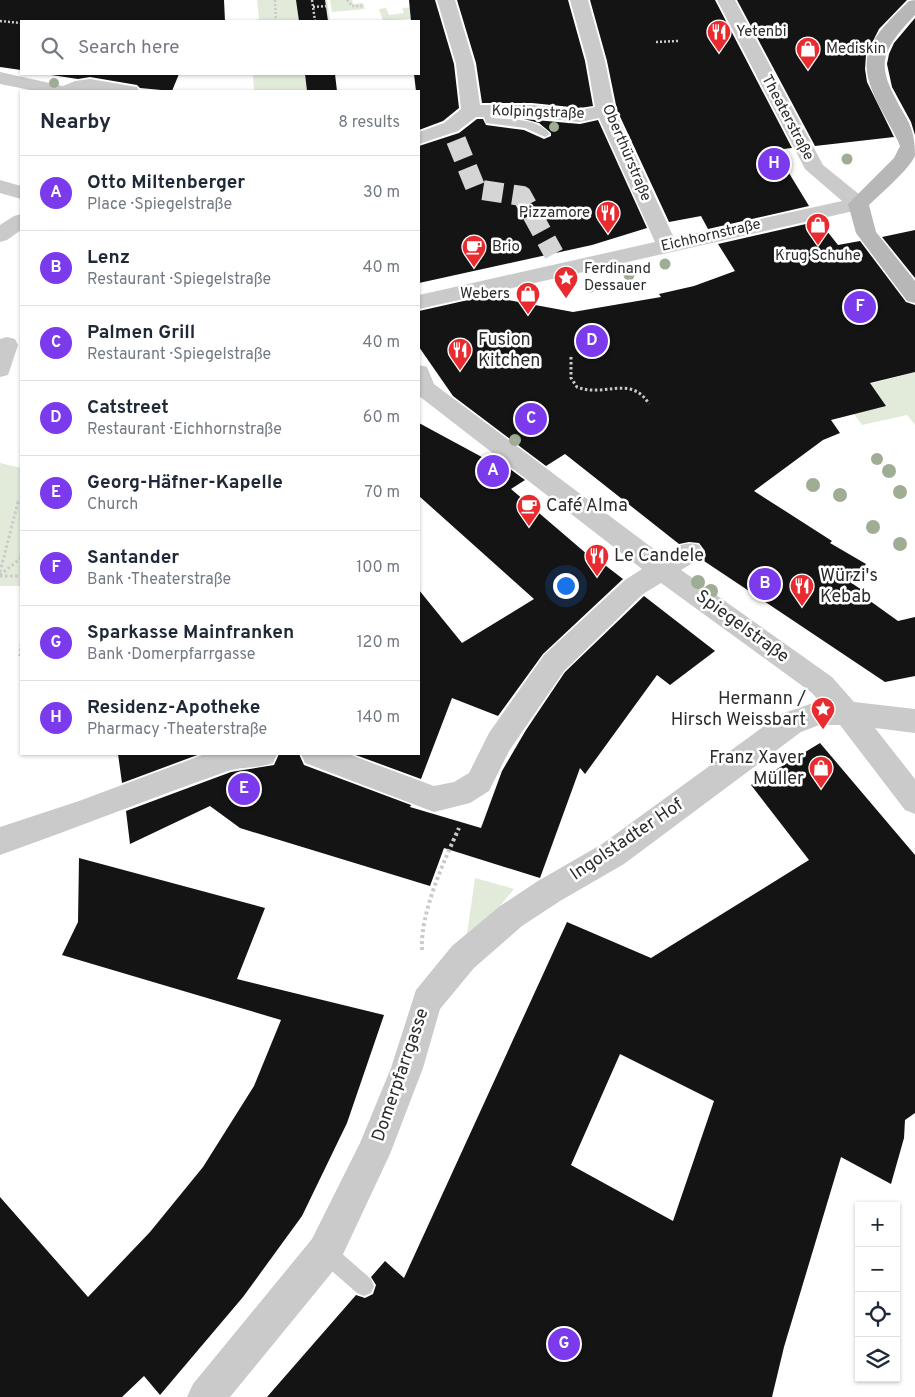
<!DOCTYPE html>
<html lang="en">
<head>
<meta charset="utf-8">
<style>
  body { margin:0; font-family:Overpass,sans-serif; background:#f2f2f3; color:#1f2937 }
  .controls { position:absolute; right:15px; bottom:15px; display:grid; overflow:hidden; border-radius:0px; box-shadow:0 1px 4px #0004 }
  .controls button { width:45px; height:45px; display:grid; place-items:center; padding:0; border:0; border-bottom:1px solid #e0e1e3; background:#fff; color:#1f2937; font:25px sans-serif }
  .you { position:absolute; left:565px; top:585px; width:18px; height:18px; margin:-12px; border:4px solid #fff; border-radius:50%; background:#1a73e8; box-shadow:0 0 0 8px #1a73e833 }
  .badge { display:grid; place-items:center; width:32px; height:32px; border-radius:50%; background:#7c3aed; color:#fff; font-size:16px; font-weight:700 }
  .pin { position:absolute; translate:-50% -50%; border:2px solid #fff; box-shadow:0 1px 5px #0006 }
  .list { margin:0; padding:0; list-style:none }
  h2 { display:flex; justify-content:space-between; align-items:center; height:65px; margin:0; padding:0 20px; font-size:21px }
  h2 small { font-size:16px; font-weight:400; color:#747a83 }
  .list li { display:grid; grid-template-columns:32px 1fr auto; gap:15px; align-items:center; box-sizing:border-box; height:75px; padding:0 20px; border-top:1px solid #e0e1e3 }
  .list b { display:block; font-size:19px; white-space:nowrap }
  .list p { margin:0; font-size:16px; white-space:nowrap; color:#747a83 }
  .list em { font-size:16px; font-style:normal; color:#747a83 }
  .icon { flex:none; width:28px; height:28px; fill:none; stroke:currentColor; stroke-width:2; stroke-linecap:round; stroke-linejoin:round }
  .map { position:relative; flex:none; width:915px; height:1397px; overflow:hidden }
  .search { position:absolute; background:#fff; box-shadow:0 1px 4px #0004; left:20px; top:20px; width:400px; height:55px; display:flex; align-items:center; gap:12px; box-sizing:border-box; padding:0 18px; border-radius:0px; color:#747a83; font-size:19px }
  .panel { position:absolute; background:#fff; box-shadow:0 1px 4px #0004; left:20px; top:90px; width:400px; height:665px; border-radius:0px }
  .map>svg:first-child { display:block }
  .green { fill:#e2ebda }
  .building { fill:#141414; fill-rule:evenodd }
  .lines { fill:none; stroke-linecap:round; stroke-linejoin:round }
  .street-tunnel { stroke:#d5d5d5; stroke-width:20; stroke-dasharray:20 10; stroke-linecap:butt }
  .path-far2 { stroke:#cacaca; stroke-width:2.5; stroke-dasharray:2 2; stroke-linecap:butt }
  .path-far1 { stroke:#cacaca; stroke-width:3; stroke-dasharray:2.5 2.5; stroke-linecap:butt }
  .path { stroke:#cacaca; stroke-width:4; stroke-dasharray:3 3; stroke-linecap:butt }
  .lane { fill:#cacaca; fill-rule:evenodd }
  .street { fill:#cacaca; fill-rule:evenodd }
  .secondary { fill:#b7b7b7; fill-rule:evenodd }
  .tree { fill:#9ead93 }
  .labels { text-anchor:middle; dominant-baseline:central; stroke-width:5; stroke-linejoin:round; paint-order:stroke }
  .far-poi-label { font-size:15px; fill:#2d2d2d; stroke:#fff; text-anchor:start }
  .far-street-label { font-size:15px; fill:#2d2d2d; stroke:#fff }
  .poi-label { font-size:18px; fill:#2d2d2d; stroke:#fff; text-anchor:start }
  .street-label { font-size:18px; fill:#2d2d2d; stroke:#fff }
</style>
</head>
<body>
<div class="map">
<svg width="915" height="1397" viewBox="0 0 915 1397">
  <rect width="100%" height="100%" fill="#fff"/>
  <path class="green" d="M257 0H327L330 21H254L259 19Z
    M330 0H352L353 4 363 3 365 9 332 12Z
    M416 7 420 18 383 21 379 9 386 8 389 15 404 13 402 8Z
    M253 74H305L307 91H254Z
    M915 372V425L907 415 862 425 854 414 870 384Z
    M0 463 21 468V586H0Z
    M475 878 514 889 465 948Z"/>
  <path class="building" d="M0 0H224L225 21H21V70L0 67Z
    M296 0H325L328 21H299Z
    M409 0H435L454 64 459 108 443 121 419 130V91H416L414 74H419V21H411Z
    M457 0H568L585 61 593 106 580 108 532 103H482L476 63Z
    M590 0H715L792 148 775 150 809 206 708 229 701 216 669 222 617 110 607 61Z
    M737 0H907L879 29 866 55 865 69 867 82 894 137 815 146Z
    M915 18V135L911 122 892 87 887 64 889 54 894 43Z
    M45 74H179L172 91 140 88 137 85 90 77 78 79Z
    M305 74H335L337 91H307Z
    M477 119H483L486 125 524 130 544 139 551 136V133L539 123 524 119 580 124 598 120 647 228 592 245 419 283V146L459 133Z
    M819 221 838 245 860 241 906 302 915 305V372L870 383 886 406 831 420 840 433 823 440 754 491 832 541 830 543 866 564 850 582 862 590 859 593 898 621 915 617V676L885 682 701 559 705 551 699 543 689 542 679 544 565 454 546 466 453 396 419 347V311L486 296 573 312 661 297 659 294 694 286 735 271 718 244Z
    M915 230V278L882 237Z
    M419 423 504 469 498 460 525 480 511 489 595 561 597 559 623 579 543 654 498 716 452 698 421 779 353 754H419V590L462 643 534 599 419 496Z
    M644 596 715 651 670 685 657 675 585 774 580 768 540 878 444 848 430 886 240 828 210 806 130 844 126 811 231 772 274 765 279 754H299L304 765 411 805 410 807 481 828 502 771 526 730 565 672Z
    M820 743 915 855V1113L905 1120 904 1138 891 1184 841 1157 784 1347 772 1397H267L356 1295 365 1298 373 1294 376 1285 371 1277 385 1261 404 1278 567 922 651 958 809 860 751 785ZM620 1054 714 1101 673 1221 571 1165Z
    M118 754H200L122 783Z
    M79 858 265 908 237 979 384 1015 347 1123 302 1216 243 1297 160 1395 144 1376 122 1397H0V1197L88 1297 150 1232 203 1167 254 1086 281 1020 62 955 78 922Z"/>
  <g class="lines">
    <path class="street-tunnel" d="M456 140 476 189 522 196 554 254"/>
    <path class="path-far2" d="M275 0 276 21
      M312 0 315 21
      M347 0 352 6H364
      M313 7 328 6
      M0 21 21 23
      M265 21H276
      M656 42 678 41"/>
    <path class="path-far1" d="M571 357V378L577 387C603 398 631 374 649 404
      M0 572 18 502H21
      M0 575 21 558
      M0 576H21
      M20 656 21 644"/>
    <path class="path" d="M422 950C420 913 444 861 459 828"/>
    <path class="lane" d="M487 108 491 109 494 118C513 120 537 118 550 134L545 137 525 128 486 123 482 111Z
      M325 1242 332 1245 371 1279 374 1286 371 1293 364 1296 357 1293 318 1259 315 1252 318 1245Z"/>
    <path class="street" d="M437 0H455L474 64 480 105H532L580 110 595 107 587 61 570 0H588L605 61 615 111 674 238 842 201 805 169 717 0H735L823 165 865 199 868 204 865 209 858 210 419 309V295L655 242 599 118 580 122 532 117H476L458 131 419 144V132L444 123 461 109 456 64Z
      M0 72 63 86 75 81 90 79 137 87 139 91H35L0 84Z
      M0 180 21 186V199L0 193Z
      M21 214V230L7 240 0 242V225L14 216Z
      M7 337 15 339 18 345 8 375 0 377V339Z
      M419 365 427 367 434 384 663 556C676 548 683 540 699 545L703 552 699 559 681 570 832 677 854 702 915 709V733L875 728 915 779V814L905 810 840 725H819L801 732 624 864 560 901 522 926 474 968 440 1009 423 1068 390 1154 338 1265 230 1397H187L193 1384 312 1239 360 1143 391 1068 416 990 452 946 500 906 538 881 602 844 781 714 819 701 812 693 661 583 643 594 564 671 509 751 489 791 470 803 434 812 305 763 301 754H348L434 786 454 782 469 773 489 733 544 655 625 580 642 569 419 396Z
      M205 754H277L273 763C257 769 240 766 225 772 149 799 76 828 0 855V827L79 801Z"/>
    <path class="secondary" d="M915 0V15C874 58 878 69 907 119 913 130 915 142 915 155 912 167 879 195 869 205L876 232 915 281V303L907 301 856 233 848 204 894 158 900 146C888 115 852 76 873 42 882 26 896 14 909 1Z"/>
  </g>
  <g class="tree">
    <circle cx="54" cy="83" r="5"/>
    <circle cx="554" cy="127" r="5"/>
    <circle cx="847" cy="159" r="5.5"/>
    <circle cx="665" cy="264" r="5.5"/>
    <circle cx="629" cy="275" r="5.5"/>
    <circle cx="590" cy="287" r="5.5"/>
    <circle cx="515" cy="440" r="6"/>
    <circle cx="877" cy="459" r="6"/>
    <circle cx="889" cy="471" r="7"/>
    <circle cx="813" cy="485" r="7"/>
    <circle cx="900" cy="492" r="7"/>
    <circle cx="840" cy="495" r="7"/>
    <circle cx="873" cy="527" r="7"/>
    <circle cx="900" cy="544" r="7"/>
    <circle cx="698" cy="582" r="7"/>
    <circle cx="711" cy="591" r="7"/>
  </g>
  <defs>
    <symbol id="restaurant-pin" viewBox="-11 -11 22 30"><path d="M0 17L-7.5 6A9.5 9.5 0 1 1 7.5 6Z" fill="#e92a2f" stroke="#fff"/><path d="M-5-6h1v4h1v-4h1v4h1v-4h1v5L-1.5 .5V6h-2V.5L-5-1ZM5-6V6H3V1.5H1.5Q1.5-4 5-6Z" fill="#fff"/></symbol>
    <symbol id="shop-pin" viewBox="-11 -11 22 30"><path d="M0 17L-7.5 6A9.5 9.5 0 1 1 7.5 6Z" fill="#e92a2f" stroke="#fff"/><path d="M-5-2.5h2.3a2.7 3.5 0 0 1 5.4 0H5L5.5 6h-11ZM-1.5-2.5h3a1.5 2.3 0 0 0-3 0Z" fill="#fff"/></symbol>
    <symbol id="cafe-pin" viewBox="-11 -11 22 30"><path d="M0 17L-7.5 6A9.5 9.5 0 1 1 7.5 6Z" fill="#e92a2f" stroke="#fff"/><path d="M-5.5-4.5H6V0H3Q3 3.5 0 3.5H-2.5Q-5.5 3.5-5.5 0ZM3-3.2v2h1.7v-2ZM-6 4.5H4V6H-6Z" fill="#fff"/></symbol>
    <symbol id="sight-pin" viewBox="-11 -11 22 30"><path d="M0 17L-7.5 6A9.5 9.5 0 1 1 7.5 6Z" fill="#e92a2f" stroke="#fff"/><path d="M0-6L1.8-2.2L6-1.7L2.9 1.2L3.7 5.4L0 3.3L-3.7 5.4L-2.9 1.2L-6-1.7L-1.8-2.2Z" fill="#fff"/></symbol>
  </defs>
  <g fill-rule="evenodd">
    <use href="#restaurant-pin" x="705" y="18" width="28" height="38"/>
    <use href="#shop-pin" x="794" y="35" width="28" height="38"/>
    <use href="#restaurant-pin" x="594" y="199" width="28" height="38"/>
    <use href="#shop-pin" x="804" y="211" width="28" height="38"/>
    <use href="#cafe-pin" x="460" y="233" width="28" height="38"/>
    <use href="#sight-pin" x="552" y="264" width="28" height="38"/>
    <use href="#shop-pin" x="514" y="280" width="28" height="38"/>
    <use href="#restaurant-pin" x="446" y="336" width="28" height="38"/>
    <use href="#cafe-pin" x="515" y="492" width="28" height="38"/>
    <use href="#restaurant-pin" x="583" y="542" width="28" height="38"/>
    <use href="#restaurant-pin" x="788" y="572" width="28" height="38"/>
    <use href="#sight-pin" x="809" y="695" width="28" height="38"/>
    <use href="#shop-pin" x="807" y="754" width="28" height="38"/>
  </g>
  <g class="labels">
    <g class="far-poi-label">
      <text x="736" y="32">Yetenbi</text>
      <text x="826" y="49">Mediskin</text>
      <text x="590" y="213" text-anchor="end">Pizzamore</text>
      <text x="492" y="247">Brio</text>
      <text x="818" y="256" text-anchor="middle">Krug Schuhe</text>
      <text x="584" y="269">Ferdinand<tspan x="584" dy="17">Dessauer</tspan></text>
      <text x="510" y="294" text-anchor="end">Webers</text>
    </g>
    <g class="far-street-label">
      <text transform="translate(538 113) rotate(2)">Kolpingstraße</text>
      <text transform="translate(787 118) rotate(62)">Theaterstraße</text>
      <text transform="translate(626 153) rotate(67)">Oberthürstraße</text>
      <text transform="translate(711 236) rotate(-13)">Eichhornstraße</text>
    </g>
    <g class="poi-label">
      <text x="478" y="340">Fusion<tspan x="478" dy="21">Kitchen</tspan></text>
      <text x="546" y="506">Café Alma</text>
      <text x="614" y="556">Le Candele</text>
      <text x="820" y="576">Würzi's<tspan x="820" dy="21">Kebab</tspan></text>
      <text x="806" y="699" text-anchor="end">Hermann /<tspan x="806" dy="21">Hirsch Weissbart</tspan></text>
      <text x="804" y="758" text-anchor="end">Franz Xaver<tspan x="804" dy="21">Müller</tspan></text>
    </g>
    <g class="street-label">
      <text transform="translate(742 627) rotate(36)">Spiegelstraße</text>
      <text transform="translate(627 840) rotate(-34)">Ingolstadter Hof</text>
      <text transform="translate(401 1075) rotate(-71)">Domerpfarrgasse</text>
    </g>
  </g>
</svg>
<div class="controls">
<button>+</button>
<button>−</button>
<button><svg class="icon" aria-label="locate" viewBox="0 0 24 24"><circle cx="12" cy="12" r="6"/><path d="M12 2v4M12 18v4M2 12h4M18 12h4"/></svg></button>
<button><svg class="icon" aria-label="layers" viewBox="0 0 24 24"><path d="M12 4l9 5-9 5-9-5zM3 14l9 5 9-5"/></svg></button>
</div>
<div class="you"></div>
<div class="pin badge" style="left:493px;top:471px">A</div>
<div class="pin badge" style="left:765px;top:584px">B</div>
<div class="pin badge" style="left:531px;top:419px">C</div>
<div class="pin badge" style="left:592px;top:341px">D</div>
<div class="pin badge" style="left:244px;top:789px">E</div>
<div class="pin badge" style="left:860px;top:307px">F</div>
<div class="pin badge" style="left:564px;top:1344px">G</div>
<div class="pin badge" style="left:774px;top:164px">H</div>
<div class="search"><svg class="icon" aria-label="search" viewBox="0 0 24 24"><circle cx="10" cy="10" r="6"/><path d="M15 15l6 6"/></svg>Search here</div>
<section class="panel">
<h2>Nearby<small>8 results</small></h2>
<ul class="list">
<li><span class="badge">A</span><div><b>Otto Miltenberger</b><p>Place · Spiegelstraße</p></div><em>30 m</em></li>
<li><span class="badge">B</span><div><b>Lenz</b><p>Restaurant · Spiegelstraße</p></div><em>40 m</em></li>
<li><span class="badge">C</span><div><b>Palmen Grill</b><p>Restaurant · Spiegelstraße</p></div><em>40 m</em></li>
<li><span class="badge">D</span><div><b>Catstreet</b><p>Restaurant · Eichhornstraße</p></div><em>60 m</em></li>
<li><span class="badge">E</span><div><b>Georg-Häfner-Kapelle</b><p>Church</p></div><em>70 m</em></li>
<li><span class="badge">F</span><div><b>Santander</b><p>Bank · Theaterstraße</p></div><em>100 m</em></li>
<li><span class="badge">G</span><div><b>Sparkasse Mainfranken</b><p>Bank · Domerpfarrgasse</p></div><em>120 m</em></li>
<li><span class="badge">H</span><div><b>Residenz-Apotheke</b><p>Pharmacy · Theaterstraße</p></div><em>140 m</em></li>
</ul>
</section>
</div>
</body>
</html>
